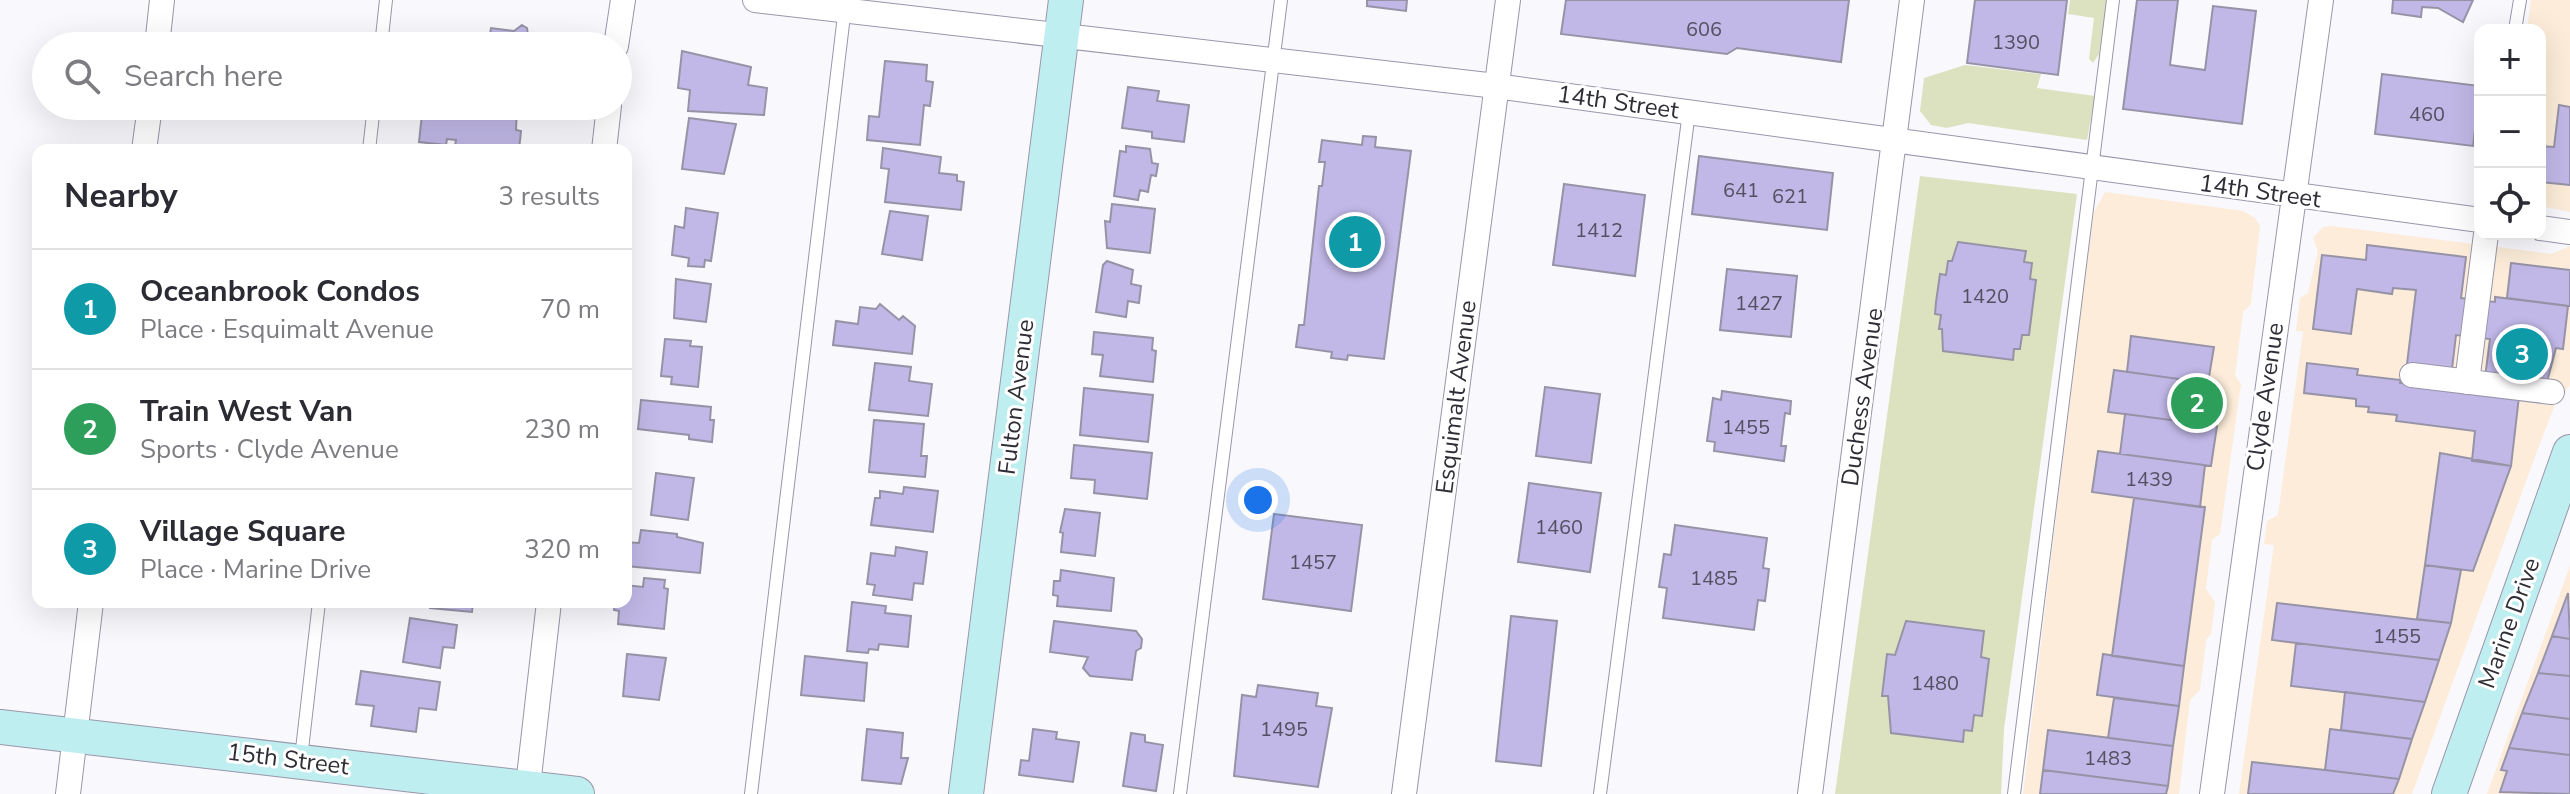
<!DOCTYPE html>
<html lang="en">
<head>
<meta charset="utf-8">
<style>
  body { margin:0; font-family:"Nunito Sans",sans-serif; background:#f2f2f3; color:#2b2b33 }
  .controls { position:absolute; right:24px; top:24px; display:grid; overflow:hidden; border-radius:16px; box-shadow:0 8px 32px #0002 }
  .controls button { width:72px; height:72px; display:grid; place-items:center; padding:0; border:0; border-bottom:2px solid #e1e1e2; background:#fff; color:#2b2b33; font:40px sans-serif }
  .you { position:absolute; left:1258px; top:500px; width:28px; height:28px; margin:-20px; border:6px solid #fff; border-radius:50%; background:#1a73e8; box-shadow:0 0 0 12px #1a73e833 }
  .badge { display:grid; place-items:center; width:52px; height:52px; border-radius:50%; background:#b14e19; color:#fff; font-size:26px; font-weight:700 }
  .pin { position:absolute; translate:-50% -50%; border:4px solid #fff; box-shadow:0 2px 8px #0006 }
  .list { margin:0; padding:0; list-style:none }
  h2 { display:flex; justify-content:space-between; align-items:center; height:104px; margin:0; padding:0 32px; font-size:34px }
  h2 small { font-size:26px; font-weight:400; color:#7c7c81 }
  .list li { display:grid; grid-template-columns:52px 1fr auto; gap:24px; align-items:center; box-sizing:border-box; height:120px; padding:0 32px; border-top:2px solid #e1e1e2 }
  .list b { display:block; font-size:30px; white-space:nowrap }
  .list p { margin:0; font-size:26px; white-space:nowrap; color:#7c7c81 }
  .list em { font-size:26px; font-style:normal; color:#7c7c81 }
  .icon { flex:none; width:44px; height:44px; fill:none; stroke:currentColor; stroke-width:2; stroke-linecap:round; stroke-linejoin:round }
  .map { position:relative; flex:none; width:2570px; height:794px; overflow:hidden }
  .search { position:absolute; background:#fff; box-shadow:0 8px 32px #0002; left:32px; top:32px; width:600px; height:88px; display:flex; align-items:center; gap:20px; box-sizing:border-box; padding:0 28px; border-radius:44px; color:#7c7c81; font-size:30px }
  .panel { position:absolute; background:#fff; box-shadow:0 8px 32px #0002; left:32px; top:144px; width:600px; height:464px; border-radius:16px }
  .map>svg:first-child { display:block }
  .commercial { fill:#fcecd9 }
  .green { fill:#dce2bf }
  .building { fill:#c1b8e7; stroke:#9793a7; stroke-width:2 }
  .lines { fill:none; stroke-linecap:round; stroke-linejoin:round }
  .lane-casing { stroke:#9a96ab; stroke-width:14 }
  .street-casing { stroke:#9a96ab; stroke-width:26 }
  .secondary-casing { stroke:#9a96ab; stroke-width:36 }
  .lane { stroke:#fff; stroke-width:12 }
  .street { stroke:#fff; stroke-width:24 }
  .secondary { stroke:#beeeef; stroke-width:34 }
  .labels { text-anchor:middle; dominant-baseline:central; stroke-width:6; stroke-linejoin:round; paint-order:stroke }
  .number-label { font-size:20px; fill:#545062 }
  .street-label { font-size:24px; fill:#2f2e36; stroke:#fff }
</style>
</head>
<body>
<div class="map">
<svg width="2570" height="794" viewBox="0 0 2570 794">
  <rect width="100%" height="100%" fill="#f9f8fd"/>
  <path class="commercial" d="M2531 0H2570V212L2540 206V30H2527Z
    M2105 192 2243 211 2255 218 2260 226 2251 304 2243 312 2235 376 2241 384 2220 534 2212 540 2206 589 2215 602 2211 634 2206 640 2200 690 2190 700 2179 794H2023L2082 300 2094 212Z
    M2332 226 2552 254 2570 246V386L2558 397 2540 443 2412 794H2239L2274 545 2264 544 2267 521 2278 515 2303 332 2296 331 2300 298 2308 293 2318 251 2313 238 2323 227Z
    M2570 566V794H2487Z"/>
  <path class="green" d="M2070 0H2108L2099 54 2093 63 2089 59 2094 18 2068 14Z
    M1965 65 2041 74 2037 88 2095 96 2087 140 1968 123 1947 128 1931 125 1920 111 1924 78Z
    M1920 176 2077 194 2004 729 2001 794H1835Z"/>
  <path class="building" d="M1367 0H1407L1406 11 1367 6Z
    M1566 0H1849L1841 62 1737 48 1727 54 1561 34Z
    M1975 0H2067L2058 75 1967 63Z
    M2137 0H2178L2170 65 2205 70 2213 6 2256 11 2242 124 2123 109Z
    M2393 0H2473L2463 22 2438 8 2422 7 2421 17 2392 13Z
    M522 25 527 28 528 35H534L533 46H479L485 43 486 34 490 35 491 28 514 31Z
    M682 51 751 67 748 85 767 88 764 115 688 111 690 90 678 88Z
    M885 61 927 65 926 81 933 82 930 106 924 105 920 145 867 140 869 116 879 117Z
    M2382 74 2480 86 2473 146 2375 134Z
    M1128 87 1159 91 1157 101 1189 105 1184 142 1152 138V132L1122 128Z
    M2559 105 2570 107V185L2540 182V146L2554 147Z
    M461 106H517L516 130 521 131 519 150 455 146 456 140 447 139 446 145 419 142 422 114 459 118Z
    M689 118 736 124 724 174 682 169Z
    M1363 136 1376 137 1375 147 1411 151 1384 359 1348 355 1347 360 1331 358 1332 352 1296 347 1299 325H1304L1319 186H1322L1325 162H1319L1322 140 1362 145Z
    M1126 146 1150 149 1152 163 1158 164 1156 176 1151 175 1148 192 1140 190 1138 200 1114 196 1120 151 1126 152Z
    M883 148 941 157 939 173 957 175V181L964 182 961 210 885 202 889 169 881 168Z
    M1699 156 1833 173 1827 230 1692 214Z
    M1564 184 1645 195 1635 276 1553 265Z
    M1112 204 1155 209 1150 253 1107 248 1105 221 1110 222Z
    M686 208 718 213 711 261 705 260 704 267 688 266 689 258 672 255 675 226 684 228Z
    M890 211 928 216 922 260 882 254Z
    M1958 242 2026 251 2024 262 2032 263 2030 279 2036 280 2029 335H2022L2020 349H2014L2013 360 1943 351 1942 329H1939L1941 315 1935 314 1936 302 1940 274 1946 275 1948 261H1952Z
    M2367 245 2466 257 2461 298 2495 302V297L2568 306 2563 349 2556 348 2547 382 2521 379 2511 466 2472 461 2475 431 2396 421 2397 415 2368 412 2369 407 2356 406V399L2304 393 2307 363 2358 369 2357 375 2401 380 2400 383 2483 393 2490 339 2456 335 2452 369 2407 364 2416 290 2393 288 2392 294 2357 289 2351 334 2313 329 2322 255 2366 260Z
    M1107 261 1133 270 1131 284 1141 286 1139 303 1128 301 1126 317 1096 312 1103 265Z
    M2511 263 2570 270V306L2507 298Z
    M1727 269 1797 276 1791 337 1720 330Z
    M676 279 711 284 706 322 674 318Z
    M880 304 899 320 903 316 915 326 912 354 833 345 836 321 858 324 860 307 876 309Z
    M1094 332 1153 338 1152 350 1156 351 1153 382 1100 376 1103 355 1092 354Z
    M2131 336 2214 347 2208 383 2127 372Z
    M665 339 691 341 690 346 702 347 698 387 671 384 672 377 661 376Z
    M875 363 911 367 909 381 932 384 928 416 869 410Z
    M2114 370 2215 384 2210 425 2108 412Z
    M1545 387 1600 394 1591 463 1536 456Z
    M1084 388 1153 395 1148 442 1080 435Z
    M1722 391 1791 401 1790 414 1785 413 1781 446H1786L1784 461 1714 451 1715 442 1707 441 1713 398 1721 400Z
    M641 400 711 407 710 420H714L712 442 689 439V435L638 429Z
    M2125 414 2217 426 2211 466 2120 454Z
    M874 420 924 424 921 456H927L925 477 869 472Z
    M1074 445 1152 453 1147 499 1094 493 1095 480 1071 478Z
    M2098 451 2205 465 2200 507 2092 492Z
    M2440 453 2511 466 2473 571 2425 565Z
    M656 473 694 478 688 520 651 515Z
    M1529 483 1601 493 1590 572 1518 562Z
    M904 487 938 491 933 532 871 525 875 498H880V491L903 494Z
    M2134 498 2205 507 2184 666 2112 656Z
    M1065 509 1100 513 1095 556 1061 552 1063 533 1060 532Z
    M1274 514 1362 525 1351 611 1263 599Z
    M1675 525 1767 538 1763 568 1769 569 1765 601 1758 600 1754 630 1663 618 1667 588 1659 587 1664 554 1671 555Z
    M641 530 677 534V537L703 543 700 573 626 566V542L639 543Z
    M896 547 927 552 923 584 914 583 912 600 873 595 875 585 867 584 871 553 895 556Z
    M2425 565 2461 570 2451 623 2417 619Z
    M1061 570 1114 578 1111 611 1057 606 1058 596 1053 595 1054 581H1060Z
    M644 578 665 580 664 588 668 589 664 629 618 624 619 611 614 610 615 602H626V585L643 587Z
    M2568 593 2570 639 2552 636Z
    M430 602H473L472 612 430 608Z
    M852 602 886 606 885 613 911 616 908 647 879 644 878 650 869 649 868 653 847 651Z
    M2277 603 2412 619 2451 623 2439 660 2272 640Z
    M1511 616 1557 621 1541 766 1496 761Z
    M410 618 457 625 454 648 443 647 440 668 403 662Z
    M1054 621 1136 631 1142 639 1141 648 1136 651 1132 680 1090 676 1083 668 1088 657 1050 652Z
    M1906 621 1984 631 1981 657 1989 659 1982 716 1974 715 1972 731 1964 730 1963 742 1891 733 1888 696H1882L1887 654 1895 655Z
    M2552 636 2570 639V676L2538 673Z
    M2296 643 2439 660 2425 702 2291 686Z
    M627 654 666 658 659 700 623 696Z
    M2103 654 2184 666 2179 706 2097 695Z
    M805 656 867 663 864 701 801 695Z
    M361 671 440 682 436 710 419 708 416 732 371 726 374 706 356 704Z
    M2538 673 2570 676V719L2522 713Z
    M1258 685 1318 693 1316 706 1332 708 1318 787 1234 776 1242 695 1256 697Z
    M2345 692 2425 702 2412 739 2341 730Z
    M2114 698 2179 706 2173 746 2108 738Z
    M2522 713 2570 719V755L2509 748Z
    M867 729 903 733 901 758H908L901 784 862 780Z
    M1033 729 1057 732 1056 739 1079 742 1073 782 1019 775 1021 760 1029 761Z
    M2330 729 2412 739 2399 779 2325 770Z
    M2048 730 2173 746 2168 786 2043 770Z
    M1131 733 1145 735V742L1163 745 1156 791 1123 786Z
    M2509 748 2570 755V794L2500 792 2507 771 2501 770Z
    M2252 762 2325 770 2399 779 2393 794H2248Z
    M2043 770 2168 786 2166 794H2040Z"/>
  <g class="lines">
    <defs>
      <path id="lane" d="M2515 30 2520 0
        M381 46 386 0
        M369 150 374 106
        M301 758 319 602
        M751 794 845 7
        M1180 794 1281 0
        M1600 794 1689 112
        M2014 794 2113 0"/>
      <path id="street" d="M755 0 1496 86 2480 220
        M157 46 162 0
        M616 46 623 0
        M144 150 150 106
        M604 150 609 106
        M2540 228 2570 232
        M2412 375 2552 392
        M2467 382 2486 234
        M68 794 91 602
        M527 794 549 602
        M1404 794 1508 0
        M1810 794 1912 0
        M2212 794 2321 0"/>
      <path id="secondary" d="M0 727 577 794
        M966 794 1066 0
        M2449 794 2570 452"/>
    </defs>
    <use href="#lane" class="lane-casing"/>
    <use href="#street" class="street-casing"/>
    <use href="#secondary" class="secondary-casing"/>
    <use href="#lane" class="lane"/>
    <use href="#street" class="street"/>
    <use href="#secondary" class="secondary"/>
  </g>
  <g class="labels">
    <g class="number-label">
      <text x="1704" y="29">606</text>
      <text x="2016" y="42">1390</text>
      <text x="2427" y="114">460</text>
      <text x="1741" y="190">641</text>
      <text x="1790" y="196">621</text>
      <text x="1599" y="230">1412</text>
      <text x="1985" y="296">1420</text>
      <text x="1759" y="303">1427</text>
      <text x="1746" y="427">1455</text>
      <text x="2149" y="479">1439</text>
      <text x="1559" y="527">1460</text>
      <text x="1313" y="562">1457</text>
      <text x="1714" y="578">1485</text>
      <text x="2397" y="636">1455</text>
      <text x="1935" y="683">1480</text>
      <text x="1284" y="729">1495</text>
      <text x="2108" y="758">1483</text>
    </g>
    <g class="street-label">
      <text transform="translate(1618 102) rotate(8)">14th Street</text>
      <text transform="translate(2260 191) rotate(8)">14th Street</text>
      <text transform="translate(1016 397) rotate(-83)">Fulton Avenue</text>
      <text transform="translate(1456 397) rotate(-83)">Esquimalt Avenue</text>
      <text transform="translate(1862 397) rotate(-82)">Duchess Avenue</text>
      <text transform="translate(2265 397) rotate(-82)">Clyde Avenue</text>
      <text transform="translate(2509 623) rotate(-70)">Marine Drive</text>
      <text transform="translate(288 759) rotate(7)">15th Street</text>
    </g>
  </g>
</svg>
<div class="controls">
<button>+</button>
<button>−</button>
<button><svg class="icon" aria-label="locate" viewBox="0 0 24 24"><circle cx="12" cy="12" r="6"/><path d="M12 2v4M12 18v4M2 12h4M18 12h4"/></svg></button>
</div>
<div class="you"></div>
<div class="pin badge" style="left:1355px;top:242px;background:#0f9aa8">1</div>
<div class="pin badge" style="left:2197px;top:403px;background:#2e9e5b">2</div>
<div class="pin badge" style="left:2522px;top:354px;background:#0f9aa8">3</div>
<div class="search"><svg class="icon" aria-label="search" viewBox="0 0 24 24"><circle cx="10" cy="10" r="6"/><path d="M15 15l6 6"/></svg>Search here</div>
<section class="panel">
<h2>Nearby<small>3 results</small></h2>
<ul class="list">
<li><span class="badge" style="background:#0f9aa8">1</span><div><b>Oceanbrook Condos</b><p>Place · Esquimalt Avenue</p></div><em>70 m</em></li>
<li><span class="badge" style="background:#2e9e5b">2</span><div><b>Train West Van</b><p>Sports · Clyde Avenue</p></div><em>230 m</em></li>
<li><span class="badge" style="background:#0f9aa8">3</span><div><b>Village Square</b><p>Place · Marine Drive</p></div><em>320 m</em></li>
</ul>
</section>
</div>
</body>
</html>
